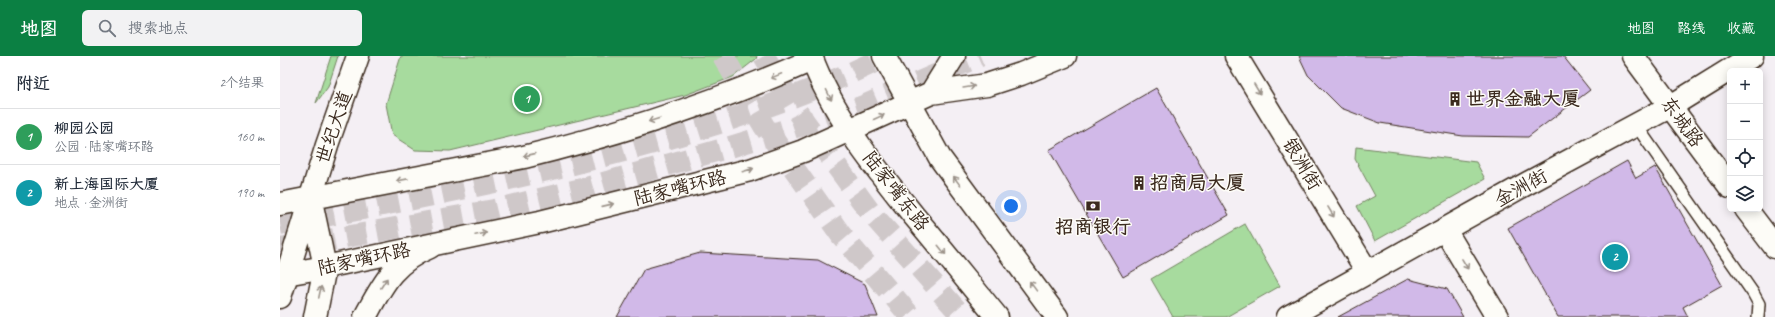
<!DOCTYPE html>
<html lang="zh">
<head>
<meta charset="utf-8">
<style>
  body { margin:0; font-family:Caveat,"LXGW WenKai TC",sans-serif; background:#f2f2f3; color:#1f2937 }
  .controls { position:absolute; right:12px; top:12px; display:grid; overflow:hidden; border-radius:6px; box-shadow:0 2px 10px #0003 }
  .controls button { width:36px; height:36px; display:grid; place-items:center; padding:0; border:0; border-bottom:1px solid #e0e1e3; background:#fff; color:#1f2937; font:20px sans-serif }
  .you { position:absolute; left:731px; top:150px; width:14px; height:14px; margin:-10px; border:3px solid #fff; border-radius:50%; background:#1a73e8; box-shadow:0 0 0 6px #1a73e833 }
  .badge { display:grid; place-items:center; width:26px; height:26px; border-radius:50%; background:#0b8043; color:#fff; font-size:13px; font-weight:700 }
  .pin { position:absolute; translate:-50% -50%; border:2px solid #fff; box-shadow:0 1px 4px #0006 }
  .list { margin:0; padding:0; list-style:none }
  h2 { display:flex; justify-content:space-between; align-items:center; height:52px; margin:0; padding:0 16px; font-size:17px }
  h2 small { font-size:13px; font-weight:400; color:#747a83 }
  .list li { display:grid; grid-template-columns:26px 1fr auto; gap:12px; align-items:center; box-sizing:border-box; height:56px; padding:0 16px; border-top:1px solid #e0e1e3 }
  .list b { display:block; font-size:15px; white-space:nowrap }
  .list p { margin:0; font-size:13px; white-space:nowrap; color:#747a83 }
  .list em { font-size:13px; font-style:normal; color:#747a83 }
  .icon { flex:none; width:22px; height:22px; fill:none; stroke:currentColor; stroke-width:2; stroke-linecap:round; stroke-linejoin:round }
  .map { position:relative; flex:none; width:1495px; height:261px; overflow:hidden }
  header { display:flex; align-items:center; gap:24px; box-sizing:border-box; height:56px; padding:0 20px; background:#0b8043; color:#fff }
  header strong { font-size:19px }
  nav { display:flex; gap:22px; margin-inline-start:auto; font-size:14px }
  .search { width:280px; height:36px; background:#f2f2f3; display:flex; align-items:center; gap:10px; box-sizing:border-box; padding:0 14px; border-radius:6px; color:#747a83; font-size:15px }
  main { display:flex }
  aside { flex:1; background:#fff }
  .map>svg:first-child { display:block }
  .green { fill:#a7db9e; stroke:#71825e }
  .building { fill:#d1b9e8; stroke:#3b2a1e }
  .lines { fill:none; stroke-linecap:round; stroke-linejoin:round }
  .secondary-tunnel { stroke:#cfc8c9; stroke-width:22; stroke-dasharray:22 11; stroke-linecap:butt }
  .primary-tunnel { stroke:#cfc8c9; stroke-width:22; stroke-dasharray:22 11; stroke-linecap:butt }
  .lane-casing { stroke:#3b2a1e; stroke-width:14 }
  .street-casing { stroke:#3b2a1e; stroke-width:25 }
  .secondary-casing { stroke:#3b2a1e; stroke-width:25 }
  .primary-casing { stroke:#3b2a1e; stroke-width:25 }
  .lane { stroke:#fdfcf7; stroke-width:11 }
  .street { stroke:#fdfcf7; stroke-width:22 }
  .secondary { stroke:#fdfcf7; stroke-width:22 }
  .primary { stroke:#fdfcf7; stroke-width:22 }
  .oneway { stroke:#9c938a }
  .labels { text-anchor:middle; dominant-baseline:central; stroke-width:3; stroke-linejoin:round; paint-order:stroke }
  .poi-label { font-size:19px; font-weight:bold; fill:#3b2a1e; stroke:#fdfcf7; text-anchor:start }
  .street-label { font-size:19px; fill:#3b2a1e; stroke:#fdfcf7 }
</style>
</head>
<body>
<header>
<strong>地图</strong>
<div class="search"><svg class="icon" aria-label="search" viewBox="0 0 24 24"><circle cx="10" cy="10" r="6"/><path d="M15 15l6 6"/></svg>搜索地点</div>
<nav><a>地图</a><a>路线</a><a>收藏</a></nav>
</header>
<main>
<aside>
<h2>附近<small>2个结果</small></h2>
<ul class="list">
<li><span class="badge" style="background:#2e9e5b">1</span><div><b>柳园公园</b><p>公园 · 陆家嘴环路</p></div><em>160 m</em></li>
<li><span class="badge" style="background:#0f9aa8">2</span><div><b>新上海国际大厦</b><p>地点 · 金洲街</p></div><em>190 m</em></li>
</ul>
</aside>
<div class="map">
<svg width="1495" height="261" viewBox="0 0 1495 261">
  <rect width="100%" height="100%" fill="#f4eff4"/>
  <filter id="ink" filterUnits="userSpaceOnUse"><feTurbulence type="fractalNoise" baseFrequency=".025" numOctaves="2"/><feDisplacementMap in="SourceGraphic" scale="8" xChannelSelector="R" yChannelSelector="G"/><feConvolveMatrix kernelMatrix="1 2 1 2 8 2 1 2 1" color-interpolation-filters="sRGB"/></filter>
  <g filter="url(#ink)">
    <path class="green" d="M51 0H58L48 31 36 47Z
      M121 0H477L476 3 453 21 405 39 170 95 135 94 112 79 106 48Z
      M1076 91 1196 106 1205 123 1095 185 1077 150 1095 140 1075 103Z
      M965 168 1000 230 946 261H893L871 223Z"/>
    <path class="building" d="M1019 0H1283L1310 34 1248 81 1183 80 1100 67 1061 52 1028 19Z
      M876 32 949 159 843 221 769 94Z
      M1347 105 1356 122 1375 111 1442 229 1403 251 1408 261H1278L1228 172Z
      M420 197 538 204 585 228 598 261H337L364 213Z
      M1128 223 1167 233 1183 261H1058Z"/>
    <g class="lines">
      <path class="secondary-tunnel" d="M0 168C75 155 150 140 224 124 355 95 486 59 607 0
        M0 193 214 154 306 132 450 91 581 51 700 0"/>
      <path class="primary-tunnel" d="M443 0 484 70 561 179 631 261
        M484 0 516 54 590 156 683 261"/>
      <defs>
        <path id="lane" d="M1356 69 1473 237 1479 248 1478 261"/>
        <path id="street" d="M956 0 1088 217
          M1353 0 1450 131
          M1466 153 1495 191
          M1165 174 1217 261
          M85 261C103 228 113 206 150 191
          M1008 261 1246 128 1391 50 1472 0"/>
        <path id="secondary" d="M651 37 674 0
          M629 47 651 37 707 29 741 18 785 0
          M0 148 31 142
          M0 219 45 211"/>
        <path id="primary" d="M531 0C553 60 595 111 634 160 662 193 689 227 717 261
          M604 0 660 102 777 261
          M31 142 244 101C343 77 439 45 532 4
          M31 145 45 211 35 261
          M45 211 260 166 470 114 523 95 629 47
          M0 241 47 89 78 0"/>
      </defs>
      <use href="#lane" class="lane-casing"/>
      <use href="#street" class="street-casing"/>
      <use href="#secondary" class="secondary-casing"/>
      <use href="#primary" class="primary-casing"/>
      <use href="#lane" class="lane"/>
      <use href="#street" class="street"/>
      <use href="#secondary" class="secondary"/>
      <use href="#primary" class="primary"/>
    </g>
    <defs><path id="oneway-shaft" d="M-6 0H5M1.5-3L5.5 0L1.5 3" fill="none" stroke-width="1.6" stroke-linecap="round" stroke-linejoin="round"/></defs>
    <g class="oneway">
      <use href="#oneway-shaft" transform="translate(496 20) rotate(158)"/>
      <use href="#oneway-shaft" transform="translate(689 31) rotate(-9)"/>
      <use href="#oneway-shaft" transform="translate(977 33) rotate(59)"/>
      <use href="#oneway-shaft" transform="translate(549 39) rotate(64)"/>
      <use href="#oneway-shaft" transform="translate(599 61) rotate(-25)"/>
      <use href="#oneway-shaft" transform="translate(374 64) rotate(163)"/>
      <use href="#oneway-shaft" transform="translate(249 99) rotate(167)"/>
      <use href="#oneway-shaft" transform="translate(468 114) rotate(-16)"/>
      <use href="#oneway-shaft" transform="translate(122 124) rotate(169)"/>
      <use href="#oneway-shaft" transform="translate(677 125) rotate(-126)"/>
      <use href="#oneway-shaft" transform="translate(328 149) rotate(-13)"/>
      <use href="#oneway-shaft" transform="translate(1051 156) rotate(59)"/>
      <use href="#oneway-shaft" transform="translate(201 178) rotate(-12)"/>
      <use href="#oneway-shaft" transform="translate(662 194) rotate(51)"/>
      <use href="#oneway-shaft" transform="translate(1185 208) rotate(59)"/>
      <use href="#oneway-shaft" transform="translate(104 227) rotate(-57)"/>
      <use href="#oneway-shaft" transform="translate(753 230) rotate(-126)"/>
      <use href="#oneway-shaft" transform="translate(40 236) rotate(-78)"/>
    </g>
  </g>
  <defs>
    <symbol id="building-bare" viewBox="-9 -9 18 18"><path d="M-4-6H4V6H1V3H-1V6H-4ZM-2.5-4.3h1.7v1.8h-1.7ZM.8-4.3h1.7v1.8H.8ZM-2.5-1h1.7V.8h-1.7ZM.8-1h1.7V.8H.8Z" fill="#3b2a1e" stroke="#fdfcf7" stroke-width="2.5" paint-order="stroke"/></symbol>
    <symbol id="bank-bare" viewBox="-9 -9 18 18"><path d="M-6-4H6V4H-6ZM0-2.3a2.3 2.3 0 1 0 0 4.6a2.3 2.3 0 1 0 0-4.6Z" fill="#3b2a1e" stroke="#fdfcf7" stroke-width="2.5" paint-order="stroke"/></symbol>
  </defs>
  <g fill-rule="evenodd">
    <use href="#building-bare" x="1165" y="33" width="20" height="20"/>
    <use href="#building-bare" x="849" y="117" width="20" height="20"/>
    <use href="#bank-bare" x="803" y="140" width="20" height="20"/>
  </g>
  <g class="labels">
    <g class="poi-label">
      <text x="1186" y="43">世界金融大厦</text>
      <text x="870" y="127">招商局大厦</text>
      <text x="813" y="171" text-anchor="middle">招商银行</text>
    </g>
    <g class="street-label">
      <text transform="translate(1402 66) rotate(54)">东城路</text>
      <text transform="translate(54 71) rotate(-71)">世纪大道</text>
      <text transform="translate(1022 108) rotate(59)">银洲街</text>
      <text transform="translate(400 132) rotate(-14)">陆家嘴环路</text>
      <text transform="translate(1241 132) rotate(-29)">金洲街</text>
      <text transform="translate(616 135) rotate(52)">陆家嘴东路</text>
      <text transform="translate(84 203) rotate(-12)">陆家嘴环路</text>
    </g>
  </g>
</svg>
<div class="controls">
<button>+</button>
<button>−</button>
<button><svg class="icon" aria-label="locate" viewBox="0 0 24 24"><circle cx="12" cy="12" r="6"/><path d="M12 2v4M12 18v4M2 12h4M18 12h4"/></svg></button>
<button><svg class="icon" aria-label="layers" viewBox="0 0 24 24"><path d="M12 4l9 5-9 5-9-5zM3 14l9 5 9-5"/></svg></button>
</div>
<div class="you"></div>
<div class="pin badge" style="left:247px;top:43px;background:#2e9e5b">1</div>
<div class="pin badge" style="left:1335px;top:201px;background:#0f9aa8">2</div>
</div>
</main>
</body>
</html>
